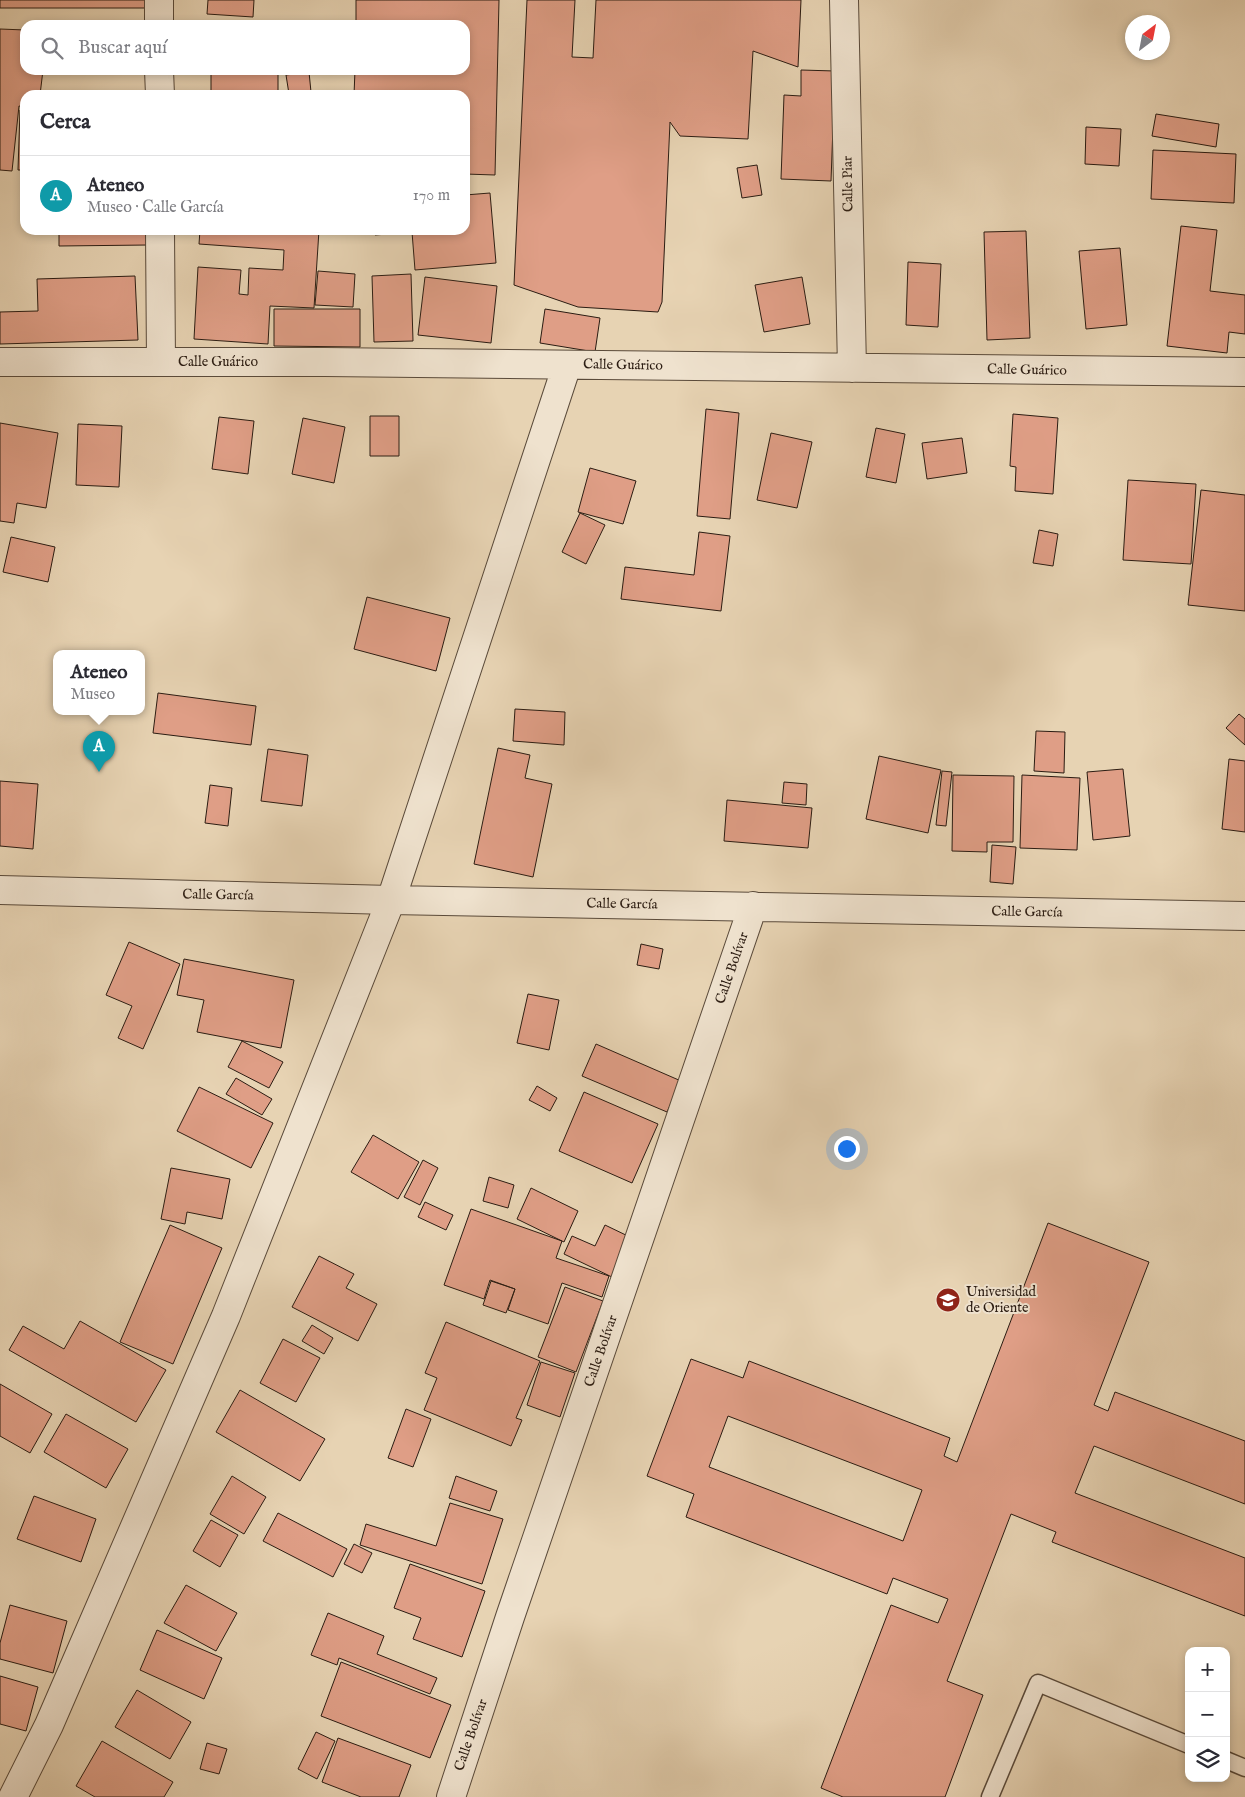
<!DOCTYPE html>
<html lang="es">
<head>
<meta charset="utf-8">
<style>
  body { margin:0; font-family:"IM FELL English",serif; background:#f7f7f7; color:#2b2b33 }
  .controls { position:absolute; right:15px; bottom:15px; display:grid; overflow:hidden; border-radius:10px; box-shadow:0 2px 8px #0003 }
  .controls button { width:45px; height:45px; display:grid; place-items:center; padding:0; border:0; border-bottom:1px solid #e1e1e2; background:#fff; color:#2b2b33; font:25px sans-serif }
  .compass { position:absolute; left:1125px; top:15px; width:45px; height:45px; border-radius:50%; background:#fff; box-shadow:0 2px 8px #0003; rotate:32deg }
  .you { position:absolute; left:846px; top:1148px; width:18px; height:18px; margin:-12px; border:4px solid #fff; border-radius:50%; background:#1a73e8; box-shadow:0 0 0 8px #1a73e833 }
  .badge { display:grid; place-items:center; width:32px; height:32px; border-radius:50%; background:#8f2418; color:#fff; font-size:16px; font-weight:700 }
  .pin { position:absolute; translate:-50% -41px; filter:drop-shadow(0 1px 2px #0008) }
  .pin::after { content:''; position:absolute; top:26px; width:18px; height:15px; background:inherit; clip-path:polygon(0 0,100% 0,50% 100%) }
  .popup { position:absolute; left:53px; top:650px; width:92px; height:65px; box-sizing:border-box; display:grid; place-content:center; border-radius:10px; background:#fff; filter:drop-shadow(0 1px 4px #0005); font-size:16px; white-space:nowrap; color:#7c7c81 }
  .popup b { font-size:19px; color:#2b2b33 }
  .popup::after { content:''; position:absolute; left:50%; top:100%; margin-left:-10px; border:10px solid transparent; border-top-color:#fff }
  .list { margin:0; padding:0; list-style:none }
  h2 { display:flex; justify-content:space-between; align-items:center; height:65px; margin:0; padding:0 20px; font-size:21px }
  h2 small { font-size:16px; font-weight:400; color:#7c7c81 }
  .list li { display:grid; grid-template-columns:32px 1fr auto; gap:15px; align-items:center; box-sizing:border-box; height:80px; padding:0 20px; border-top:1px solid #e1e1e2 }
  .list b { display:block; font-size:19px; white-space:nowrap }
  .list p { margin:0; font-size:16px; white-space:nowrap; color:#7c7c81 }
  .list em { font-size:16px; font-style:normal; color:#7c7c81 }
  .icon { flex:none; width:28px; height:28px; fill:none; stroke:currentColor; stroke-width:2; stroke-linecap:round; stroke-linejoin:round }
  .map { position:relative; flex:none; width:1245px; height:1797px; overflow:hidden }
  .search { position:absolute; background:#fff; box-shadow:0 2px 8px #0003; left:20px; top:20px; width:450px; height:55px; display:flex; align-items:center; gap:12px; box-sizing:border-box; padding:0 18px; border-radius:15px; color:#7c7c81; font-size:19px }
  .panel { position:absolute; background:#fff; box-shadow:0 2px 8px #0003; left:20px; top:90px; width:450px; height:145px; border-radius:15px }
  .map>svg:first-child { display:block }
  .building { fill:#df9e86; stroke:#2b1c12; fill-rule:evenodd }
  .lines { fill:none; stroke-linecap:round; stroke-linejoin:round }
  .service-casing { stroke:#5a4a3a; stroke-width:19 }
  .minor-casing { stroke:#5a4a3a; stroke-width:30 }
  .service { stroke:#efe2ce; stroke-width:16 }
  .minor { stroke:#efe2ce; stroke-width:28 }
  .labels { text-anchor:middle; dominant-baseline:central; stroke-width:4; stroke-linejoin:round; paint-order:stroke }
  .street-label { font-size:14px; fill:#2b1c12; stroke:#efe2ce }
  .poi-label { font-size:14px; fill:#2b1c12; stroke:#efe2ce; text-anchor:start }
</style>
</head>
<body>
<div class="map">
<svg width="1245" height="1797" viewBox="0 0 1245 1797">
  <rect width="100%" height="100%" fill="#e7d3b3"/>
  <filter id="stains"><feTurbulence type="fractalNoise" baseFrequency=".004" numOctaves="4"/><feColorMatrix values="0 0 0 0 .2 0 0 0 0 .09 0 0 0 0 .02 0 0 0 .5 -.17"/></filter>
  <radialGradient id="worn" r=".72"><stop offset=".6" stop-color="#630" stop-opacity="0"/><stop offset="1" stop-color="#630" stop-opacity=".3"/></radialGradient>
  <path class="building" d="M0 0H156V8H0Z
    M208 0H254L253 17 207 14Z
    M356 0H499L495 175 465 174V95H354L355 70H465V25H356Z
    M527 0H575L572 57 593 58 596 0H801L798 67 753 51 748 139 680 136 670 122 662 302 658 312 578 307 514 285Z
    M0 29 25 30V70H43L40 95H25V107L19 106 12 171 0 170Z
    M211 70H278V95H211Z
    M801 70 835 71 831 181 781 179 784 95 801 96Z
    M309 72 311 92 289 94 286 75Z
    M20 110H25V170H18Z
    M1156 114 1219 124 1216 147 1152 136Z
    M1086 127 1121 129 1119 166 1085 164Z
    M1153 150 1236 154 1234 203 1151 199Z
    M757 165 762 195 742 198 737 168Z
    M490 193 496 263 415 270 412 232 375 235 374 230H465V195Z
    M1181 226 1217 230 1210 291 1245 295V334L1229 332 1227 353 1167 346Z
    M59 230H148V245L59 246Z
    M200 230H319L314 308 270 306 268 344 194 339 198 267 241 270 239 294 248 295 249 268 283 270 284 250 199 244Z
    M1026 231 1030 338 987 340 984 232Z
    M1120 248 1127 325 1086 329 1079 251Z
    M908 262 941 264 938 327 906 325Z
    M318 271 355 274 353 307 315 305Z
    M411 274 413 341 374 342 372 276Z
    M135 276 138 340 0 344V312L38 311 37 279Z
    M425 277 497 286 491 343 418 335Z
    M802 277 810 324 764 332 755 285Z
    M274 309H360V347L274 346Z
    M545 309 600 318 595 352 540 343Z
    M706 409 739 413 730 519 697 516Z
    M1013 414 1058 418 1053 494 1015 491 1016 467 1010 466Z
    M370 416H399V456H370Z
    M219 417 254 421 248 474 212 469Z
    M303 418 345 427 334 483 292 474Z
    M0 423 58 433 46 508 17 503 14 523 0 521Z
    M78 424 122 426 119 487 76 485Z
    M876 428 905 434 896 483 866 477Z
    M771 433 812 442 797 508 757 500Z
    M962 438 967 473 927 479 922 443Z
    M590 468 636 481 623 524 578 512Z
    M1128 480 1196 484 1191 564 1123 560Z
    M1201 490 1245 495V611L1188 605Z
    M580 513 605 525 586 564 562 552Z
    M1039 530 1058 534 1053 566 1033 563Z
    M699 532 730 536 721 611 621 599 625 567 694 575Z
    M11 537 55 547 48 582 3 572Z
    M367 597 450 618 436 671 354 649Z
    M158 693 256 706 251 745 153 733Z
    M515 709 565 712 564 745 513 741Z
    M1239 714 1245 719V745L1226 728Z
    M1036 731 1065 732 1064 773 1034 771Z
    M498 748 530 755 525 778 552 784 533 877 474 864Z
    M268 749 308 755 302 806 261 801Z
    M879 756 941 770 928 833 866 819Z
    M1229 759 1245 761V832L1222 829Z
    M1123 769 1130 836 1093 840 1087 772Z
    M942 771 952 772 946 826 936 825Z
    M953 775 1014 776 1013 842H987V852L952 851Z
    M1022 775 1080 778 1077 850 1020 848Z
    M0 781 38 784 33 849 0 846Z
    M784 782 807 784 806 805 782 803Z
    M210 785 232 788 228 826 205 823Z
    M727 800 812 808 808 848 724 841Z
    M992 845 1016 847 1013 884 990 882Z
    M129 942 180 964 143 1049 118 1038 132 1006 106 995Z
    M641 944 663 949 659 969 637 965Z
    M184 959 294 980 281 1048 197 1032 204 1000 177 995Z
    M528 994 559 1000 549 1050 517 1043Z
    M242 1041 283 1062 269 1088 228 1067Z
    M596 1044 681 1081 667 1112 582 1076Z
    M236 1078 272 1099 262 1115 226 1094Z
    M537 1086 557 1098 550 1111 529 1100Z
    M199 1087 273 1123 251 1168 177 1131Z
    M584 1092 658 1124 632 1183 559 1151Z
    M373 1135 419 1162 398 1199 351 1172Z
    M423 1160 438 1168 420 1205 404 1197Z
    M171 1168 230 1179 222 1219 187 1212 185 1224 161 1219Z
    M489 1177 514 1185 508 1208 483 1201Z
    M531 1188 578 1211 564 1242 517 1219Z
    M425 1202 453 1215 446 1230 418 1217Z
    M471 1209 562 1241 556 1258 609 1276 602 1297 562 1283 548 1324 508 1310 515 1289 490 1280 484 1299 444 1285Z
    M1048 1223 1149 1262 1094 1405 1108 1411 1115 1392 1245 1441V1504L1094 1446 1075 1493 1245 1558V1616L1052 1542 1056 1532 1011 1514 947 1681 983 1695 945 1797H843L821 1788 891 1605 938 1623 948 1599 893 1578 887 1594 686 1517 694 1494 647 1476 691 1359 743 1378 749 1361 950 1438 944 1456 957 1462ZM728 1416 922 1490 903 1541 709 1467Z
    M170 1225 222 1248 173 1364 120 1342Z
    M605 1225 632 1238 614 1278 564 1254 572 1236 595 1246Z
    M319 1256 354 1274 346 1288 377 1304 358 1341 292 1307Z
    M491 1281 515 1289 506 1313 483 1305Z
    M565 1287 603 1301 576 1372 538 1357Z
    M80 1321 166 1370 136 1422 9 1350 23 1326 64 1349Z
    M446 1322 540 1361 516 1418 522 1420 511 1446 424 1410 437 1378 425 1373Z
    M312 1325 333 1338 324 1354 302 1341Z
    M283 1339 320 1358 296 1402 260 1383Z
    M541 1362 575 1373 560 1417 527 1405Z
    M0 1384 52 1414 30 1453 0 1436Z
    M240 1390 325 1439 300 1481 216 1432Z
    M406 1409 431 1419 413 1467 388 1458Z
    M66 1414 128 1449 106 1488 44 1452Z
    M232 1476 266 1497 244 1534 210 1514Z
    M456 1476 497 1491 490 1511 449 1498Z
    M34 1496 96 1519 81 1562 17 1539Z
    M450 1503 503 1519 482 1584 360 1545 366 1524 436 1546Z
    M278 1513 347 1549 333 1577 263 1541Z
    M211 1520 238 1535 220 1567 193 1551Z
    M354 1544 372 1553 362 1573 344 1564Z
    M410 1564 485 1591 462 1657 413 1639 421 1618 394 1608Z
    M186 1585 237 1613 216 1651 164 1623Z
    M10 1605 67 1621 53 1673 0 1659V1643Z
    M328 1613 384 1636 377 1654 437 1678 430 1694 339 1658 337 1665 311 1655Z
    M157 1630 222 1658 204 1699 140 1670Z
    M341 1662 451 1705 430 1758 321 1716Z
    M0 1676 38 1687 26 1731 0 1724Z
    M137 1690 191 1722 170 1759 115 1727Z
    M316 1732 335 1741 317 1779 298 1769Z
    M338 1738 411 1765 399 1797H361L322 1782Z
    M102 1741 173 1782 164 1797H95L76 1786Z
    M207 1743 227 1749 219 1774 200 1769Z"/>
  <g class="lines">
    <defs>
      <path id="service" d="M1226 1760 1245 1768
        M990 1797 1038 1683 1189 1745"/>
      <path id="minor" d="M159 0V25
        M844 0 852 368
        M159 70 160 95
        M160 230 161 362
        M0 362H325L1245 372
        M0 890 391 900 1245 916
        M13 1797 49 1725 226 1316 391 900 567 365
        M451 1797 510 1617 753 906"/>
    </defs>
    <use href="#service" class="service-casing"/>
    <use href="#minor" class="minor-casing"/>
    <use href="#service" class="service"/>
    <use href="#minor" class="minor"/>
  </g>
  <defs>
    <symbol id="university-disc" viewBox="-11 -11 22 22"><circle r="9.5" fill="#8f2418" stroke="#efe2ce"/><path d="M0-5L7-2L0 1L-7-2ZM-4 1L0 2.5L4 1V4Q0 6-4 4Z" fill="#fff"/></symbol>
  </defs>
  <g fill-rule="evenodd">
    <use href="#university-disc" x="934" y="1286" width="28" height="28"/>
  </g>
  <g class="labels">
    <g class="street-label">
      <text transform="translate(848 184) rotate(-91)">Calle Piar</text>
      <text x="218" y="362">Calle Guárico</text>
      <text transform="translate(623 365) rotate(1)">Calle Guárico</text>
      <text transform="translate(1027 370) rotate(1)">Calle Guárico</text>
      <text transform="translate(218 895) rotate(1)">Calle García</text>
      <text transform="translate(622 904) rotate(1)">Calle García</text>
      <text transform="translate(1027 912) rotate(1)">Calle García</text>
      <text transform="translate(732 968) rotate(-71)">Calle Bolívar</text>
      <text transform="translate(601 1351) rotate(-71)">Calle Bolívar</text>
      <text transform="translate(471 1735) rotate(-71)">Calle Bolívar</text>
    </g>
    <g class="poi-label">
      <text x="966" y="1292">Universidad<tspan x="966" dy="16">de Oriente</tspan></text>
    </g>
  </g>
  <rect width="100%" height="100%" filter="url(#stains)"/>
  <rect width="100%" height="100%" fill="url(#worn)"/>
</svg>
<div class="controls">
<button>+</button>
<button>−</button>
<button><svg class="icon" aria-label="layers" viewBox="0 0 24 24"><path d="M12 4l9 5-9 5-9-5zM3 14l9 5 9-5"/></svg></button>
</div>
<svg class="compass" viewBox="-18 -18 36 36"><path d="M0-13l5 13h-10z" fill="#e53935"/><path d="M0 13l5-13h-10z" fill="#7c7c81"/></svg>
<div class="you"></div>
<div class="pin badge" style="left:99px;top:772px;background:#0f9aa8">A</div>
<div class="popup"><b>Ateneo</b>Museo</div>
<div class="search"><svg class="icon" aria-label="search" viewBox="0 0 24 24"><circle cx="10" cy="10" r="6"/><path d="M15 15l6 6"/></svg>Buscar aquí</div>
<section class="panel">
<h2>Cerca<small></small></h2>
<ul class="list">
<li><span class="badge" style="background:#0f9aa8">A</span><div><b>Ateneo</b><p>Museo · Calle García</p></div><em>170 m</em></li>
</ul>
</section>
</div>
</body>
</html>
